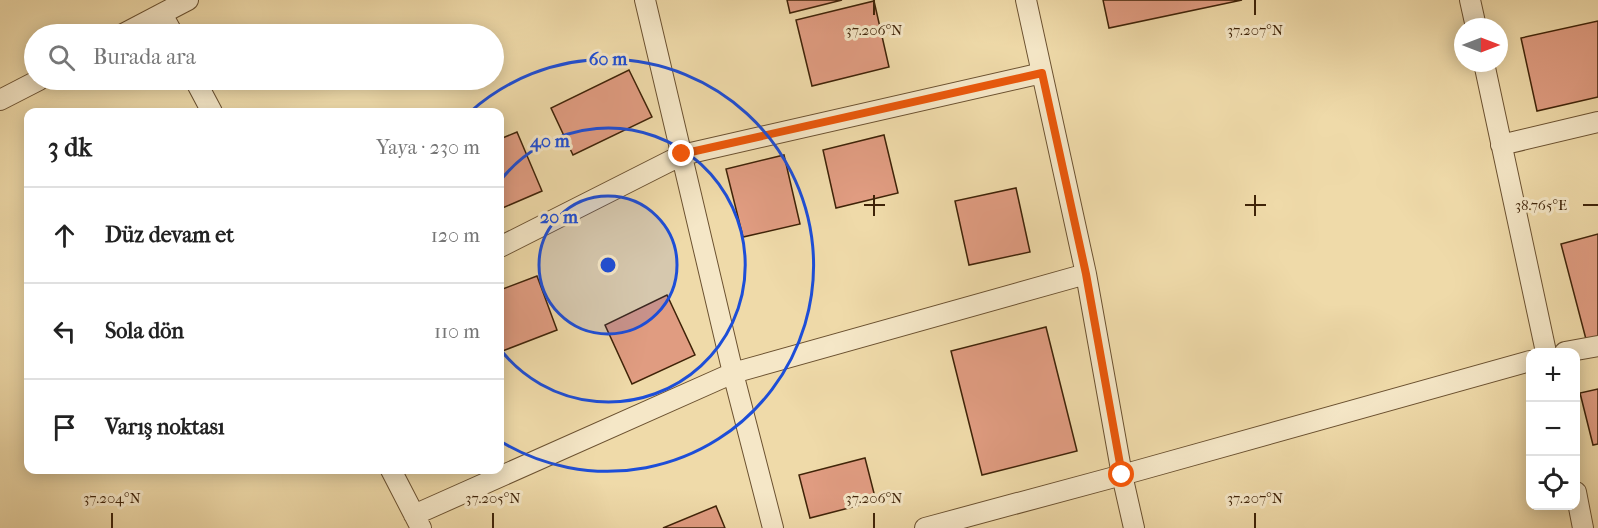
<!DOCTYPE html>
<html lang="tr">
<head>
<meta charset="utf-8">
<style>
  body { margin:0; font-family:"IM FELL French Canon",serif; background:#f2f2f2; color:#222 }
  .controls { position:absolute; right:18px; bottom:18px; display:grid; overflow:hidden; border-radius:12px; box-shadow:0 3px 15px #0003 }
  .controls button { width:54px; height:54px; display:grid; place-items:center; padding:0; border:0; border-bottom:2px solid #e0e0e0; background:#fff; color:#222; font:30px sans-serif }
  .compass { position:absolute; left:1454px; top:18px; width:54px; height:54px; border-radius:50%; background:#fff; box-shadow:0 3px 15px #0003; rotate:90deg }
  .stop { position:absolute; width:18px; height:18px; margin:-14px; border:4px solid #ea580c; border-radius:50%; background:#fff }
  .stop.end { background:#ea580c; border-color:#fff; box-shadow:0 2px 6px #0008 }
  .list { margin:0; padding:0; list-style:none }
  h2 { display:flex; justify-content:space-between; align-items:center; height:78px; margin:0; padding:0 24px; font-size:26px }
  h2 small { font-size:20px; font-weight:400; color:#767676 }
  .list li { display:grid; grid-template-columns:39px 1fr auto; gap:18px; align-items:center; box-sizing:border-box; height:96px; padding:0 24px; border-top:2px solid #e0e0e0 }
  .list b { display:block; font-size:22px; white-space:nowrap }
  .list em { font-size:20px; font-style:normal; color:#767676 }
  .icon { flex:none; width:33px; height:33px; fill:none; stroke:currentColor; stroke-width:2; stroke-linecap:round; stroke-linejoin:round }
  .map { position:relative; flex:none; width:1598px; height:528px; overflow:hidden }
  .search { position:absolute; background:#fff; box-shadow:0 3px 15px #0003; left:24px; top:24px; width:480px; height:66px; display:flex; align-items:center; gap:15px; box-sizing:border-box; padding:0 21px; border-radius:33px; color:#767676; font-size:22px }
  .panel { position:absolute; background:#fff; box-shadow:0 3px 15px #0003; left:24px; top:108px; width:480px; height:366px; border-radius:12px }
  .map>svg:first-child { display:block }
  .building { fill:#e09c81; stroke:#3f2308; stroke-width:1.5 }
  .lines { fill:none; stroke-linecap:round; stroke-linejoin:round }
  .minor-casing { stroke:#6b5130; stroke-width:22 }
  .minor { stroke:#f5e7c7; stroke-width:20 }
  .route { stroke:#ea580c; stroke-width:8 }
  .ticks { fill:none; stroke:#3f2308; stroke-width:2 }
  .ring { fill:none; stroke:#1d4ed8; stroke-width:3 }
  .ticks-label { font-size:15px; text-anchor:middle; fill:#3f2308; stroke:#f5e7c7; stroke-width:6; stroke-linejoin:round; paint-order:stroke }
  .centre { fill:#1d4ed8; stroke:#f5e7c7; stroke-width:3 }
  .ring-label { font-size:18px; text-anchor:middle; font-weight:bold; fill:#1d4ed8; stroke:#f5e7c7; stroke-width:6; stroke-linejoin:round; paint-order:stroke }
</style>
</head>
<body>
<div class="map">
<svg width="1598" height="528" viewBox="0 0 1598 528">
  <rect width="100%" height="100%" fill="#efdaa9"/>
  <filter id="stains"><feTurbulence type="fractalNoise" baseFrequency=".00333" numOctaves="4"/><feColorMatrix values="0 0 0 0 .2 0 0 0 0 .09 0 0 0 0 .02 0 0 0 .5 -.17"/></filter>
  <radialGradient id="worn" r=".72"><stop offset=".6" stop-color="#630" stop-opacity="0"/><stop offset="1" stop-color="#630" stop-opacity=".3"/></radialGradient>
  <path class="building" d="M787 0H842L790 13Z
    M1103 0H1242L1109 28Z
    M874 1 889 67 812 86 796 20Z
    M1598 21V97L1537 111 1521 38Z
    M629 70 652 117 573 155 551 108Z
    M517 132 542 191 500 209V139Z
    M884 135 898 193 836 208 823 150Z
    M784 155 800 224 743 237 726 169Z
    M1016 188 1030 252 969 265 955 201Z
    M1598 234V340L1587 343 1561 244Z
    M537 276 557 330 500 352V290Z
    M667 295 695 355 632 384 605 325Z
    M1046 327 1077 451 982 475 951 351Z
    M1598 389V444L1593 445 1580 393Z
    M865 458 876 501 810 518 799 475Z
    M716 506 725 528H663Z"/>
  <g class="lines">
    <defs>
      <path id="minor" d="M645 0 733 373 773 528
        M1026 0 1086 274 1122 475 1134 528
        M1470 0 1476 27
        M162 14 173 34
        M123 34 188 0
        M1484 63 1546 352
        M195 80 212 112
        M0 100 39 80
        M1501 145 1598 122
        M500 247 682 155 1042 73
        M1565 352 1598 346
        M391 470 421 528
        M1576 492 1583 528
        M414 515 733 373 1086 274
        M925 528 1122 475 1530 361"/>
    </defs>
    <use href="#minor" class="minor-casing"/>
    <use href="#minor" class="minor"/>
  </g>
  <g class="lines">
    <path class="route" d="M682 154 1042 73 1086 274 1122 475"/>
  </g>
  <path class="ticks" d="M874 0V15M1255 0V15M874 195V216M1255 195V216M864 205H885M1245 205H1266M1583 205H1598M112 513V528M493 513V528M874 513V528M1255 513V528"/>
  <circle cx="608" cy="265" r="69" fill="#1d4ed8" fill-opacity=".12"/>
  <g class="ring">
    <circle cx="608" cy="265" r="69"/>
    <path d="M500 181A137 137 0 1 1 500 349"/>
    <path d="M470 112A206 206 0 1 1 500 441"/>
  </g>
  <g class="ticks-label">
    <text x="874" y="35">37.206°N</text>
    <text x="1255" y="35">37.207°N</text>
    <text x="1541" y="210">38.765°E</text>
    <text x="112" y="503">37.204°N</text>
    <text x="493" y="503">37.205°N</text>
    <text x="874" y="503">37.206°N</text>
    <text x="1255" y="503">37.207°N</text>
  </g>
  <circle cx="608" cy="265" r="9" class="centre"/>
  <g class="ring-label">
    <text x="608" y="65">60 m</text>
    <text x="550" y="147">40 m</text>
    <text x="559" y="223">20 m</text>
  </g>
  <rect width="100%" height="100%" filter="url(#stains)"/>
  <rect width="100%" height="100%" fill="url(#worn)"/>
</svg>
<div class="controls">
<button>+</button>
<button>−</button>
<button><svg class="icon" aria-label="locate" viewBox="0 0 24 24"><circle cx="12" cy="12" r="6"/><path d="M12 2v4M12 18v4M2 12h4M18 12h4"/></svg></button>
</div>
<svg class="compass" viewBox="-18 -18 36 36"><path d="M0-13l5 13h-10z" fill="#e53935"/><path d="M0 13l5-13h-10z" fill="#767676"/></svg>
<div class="stop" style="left:1122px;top:475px"></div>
<div class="stop end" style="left:682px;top:154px"></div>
<div class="search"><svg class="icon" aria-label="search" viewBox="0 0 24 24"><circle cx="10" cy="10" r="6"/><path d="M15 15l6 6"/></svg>Burada ara</div>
<section class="panel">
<h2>3 dk<small>Yaya · 230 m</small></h2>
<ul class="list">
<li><svg class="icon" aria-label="ahead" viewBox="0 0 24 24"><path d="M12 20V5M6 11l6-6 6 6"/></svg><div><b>Düz devam et</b></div><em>120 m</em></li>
<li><svg class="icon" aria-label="left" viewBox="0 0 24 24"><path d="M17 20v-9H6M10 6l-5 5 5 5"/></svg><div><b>Sola dön</b></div><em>110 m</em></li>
<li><svg class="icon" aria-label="arrive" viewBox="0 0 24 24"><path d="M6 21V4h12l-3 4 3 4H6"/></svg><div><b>Varış noktası</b></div></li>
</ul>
</section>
</div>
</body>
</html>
